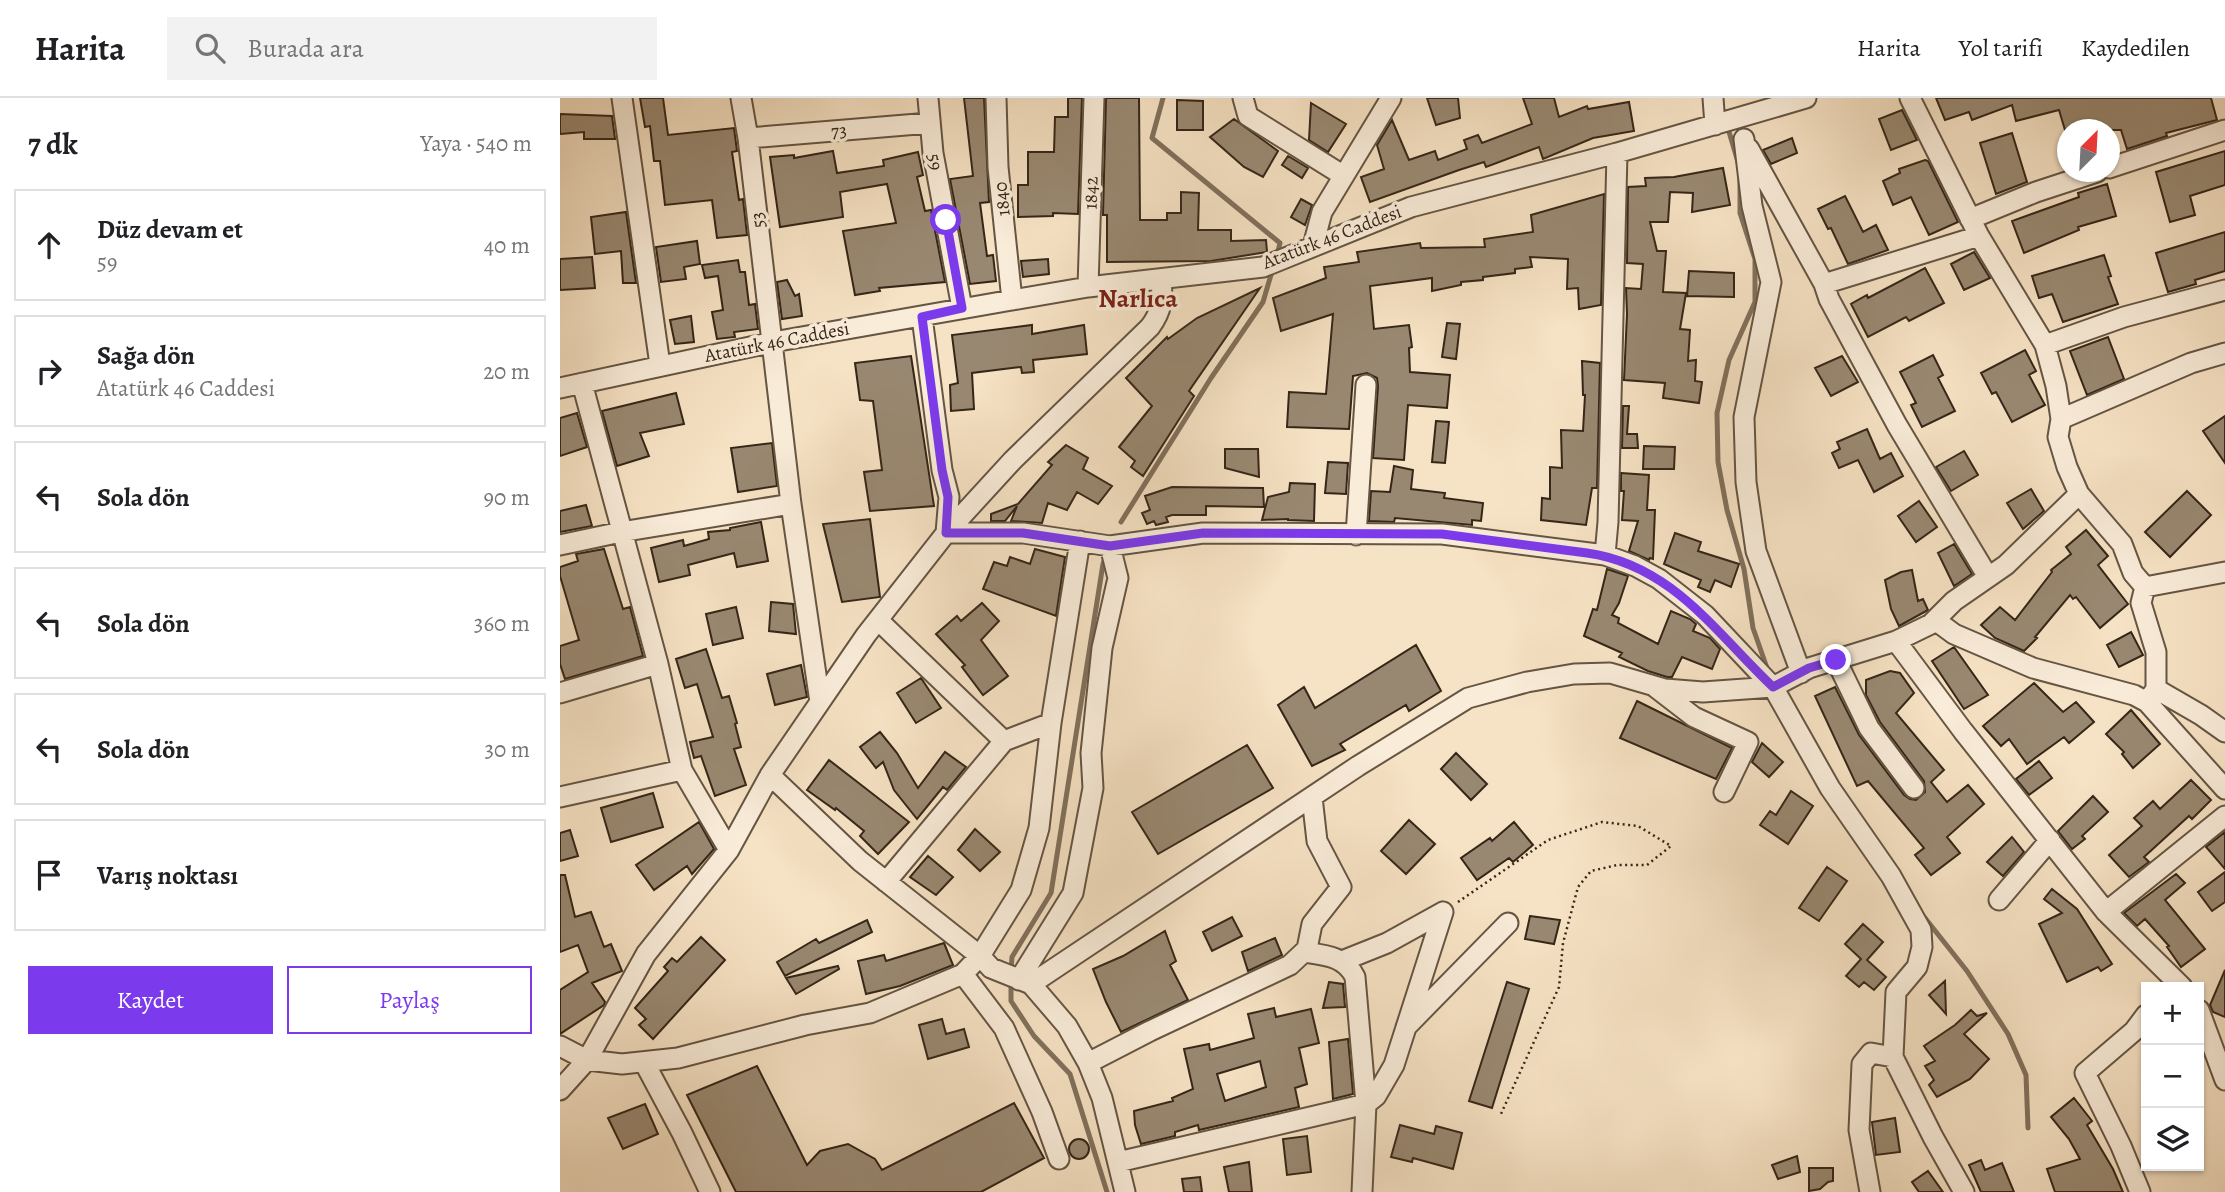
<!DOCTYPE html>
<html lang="tr">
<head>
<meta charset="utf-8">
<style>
  body { margin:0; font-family:Alegreya,serif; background:#f2f2f2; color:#202124 }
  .controls { position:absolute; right:21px; bottom:21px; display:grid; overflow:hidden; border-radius:0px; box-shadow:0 2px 5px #0004 }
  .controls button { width:63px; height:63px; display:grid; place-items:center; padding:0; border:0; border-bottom:2px solid #e0e0e0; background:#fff; color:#202124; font:35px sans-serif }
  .compass { position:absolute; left:1497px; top:21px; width:63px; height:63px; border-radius:50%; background:#fff; box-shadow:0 2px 5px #0004; rotate:24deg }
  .stop { position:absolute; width:21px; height:21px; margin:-16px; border:5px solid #7c3aed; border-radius:50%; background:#fff }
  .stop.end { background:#7c3aed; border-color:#fff; box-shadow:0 2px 7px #0008 }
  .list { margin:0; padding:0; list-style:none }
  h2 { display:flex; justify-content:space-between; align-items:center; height:91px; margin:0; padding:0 28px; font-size:30px }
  h2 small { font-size:23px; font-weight:400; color:#757577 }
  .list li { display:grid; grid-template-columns:46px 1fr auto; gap:21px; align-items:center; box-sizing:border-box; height:112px; margin:0 14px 14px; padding:0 14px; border:2px solid #e0e0e0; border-radius:0px }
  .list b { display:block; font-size:26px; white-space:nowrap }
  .list p { margin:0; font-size:23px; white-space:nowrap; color:#757577 }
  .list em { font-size:23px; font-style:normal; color:#757577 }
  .actions { display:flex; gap:14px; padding:21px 28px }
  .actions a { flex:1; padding:16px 0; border:2px solid #7c3aed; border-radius:0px; text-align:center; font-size:24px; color:#7c3aed }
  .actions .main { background:#7c3aed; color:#fff }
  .icon { flex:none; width:38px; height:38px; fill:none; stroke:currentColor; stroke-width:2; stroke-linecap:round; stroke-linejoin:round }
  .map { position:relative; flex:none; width:1665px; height:1094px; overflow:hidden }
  header { display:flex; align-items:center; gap:42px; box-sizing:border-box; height:98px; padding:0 35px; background:#fff; border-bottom:2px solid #e0e0e0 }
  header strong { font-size:33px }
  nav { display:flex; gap:38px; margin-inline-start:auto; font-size:24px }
  .search { width:490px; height:63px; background:#f2f2f2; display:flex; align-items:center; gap:18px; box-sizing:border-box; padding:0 24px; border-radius:0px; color:#757577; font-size:26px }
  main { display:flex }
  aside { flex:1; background:#fff }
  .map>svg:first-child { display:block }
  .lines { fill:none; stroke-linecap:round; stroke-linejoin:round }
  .stream { stroke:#81705c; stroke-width:5 }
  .building { fill:#998871; stroke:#352618; stroke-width:2; fill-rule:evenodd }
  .minor-casing { stroke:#655543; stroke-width:23 }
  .path { stroke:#352618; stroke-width:2.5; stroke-dasharray:2 3.5; stroke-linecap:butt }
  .minor { stroke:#f9ecd9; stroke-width:19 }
  .route { stroke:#7c3aed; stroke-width:9 }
  .labels { text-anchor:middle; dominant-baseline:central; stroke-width:7; stroke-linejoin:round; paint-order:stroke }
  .street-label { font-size:19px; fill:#352618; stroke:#f9ecd9 }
  .district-label { font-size:26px; font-weight:bold; fill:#7a1f14; stroke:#f9ecd9 }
</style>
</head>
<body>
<header>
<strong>Harita</strong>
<div class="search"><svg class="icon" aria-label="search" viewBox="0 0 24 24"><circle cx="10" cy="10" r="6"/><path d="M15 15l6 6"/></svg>Burada ara</div>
<nav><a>Harita</a><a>Yol tarifi</a><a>Kaydedilen</a></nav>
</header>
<main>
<aside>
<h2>7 dk<small>Yaya · 540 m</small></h2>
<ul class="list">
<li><svg class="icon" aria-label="ahead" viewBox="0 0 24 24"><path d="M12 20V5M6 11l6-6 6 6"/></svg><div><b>Düz devam et</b><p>59</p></div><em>40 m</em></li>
<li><svg class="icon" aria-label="right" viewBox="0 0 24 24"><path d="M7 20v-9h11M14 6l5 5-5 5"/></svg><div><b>Sağa dön</b><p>Atatürk 46 Caddesi</p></div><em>20 m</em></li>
<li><svg class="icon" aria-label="left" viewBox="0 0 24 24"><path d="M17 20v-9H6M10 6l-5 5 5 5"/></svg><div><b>Sola dön</b></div><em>90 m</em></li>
<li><svg class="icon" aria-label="left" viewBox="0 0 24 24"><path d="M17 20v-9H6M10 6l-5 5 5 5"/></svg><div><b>Sola dön</b></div><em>360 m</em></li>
<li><svg class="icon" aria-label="left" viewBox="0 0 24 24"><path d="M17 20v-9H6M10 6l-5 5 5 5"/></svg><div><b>Sola dön</b></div><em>30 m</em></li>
<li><svg class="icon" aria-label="arrive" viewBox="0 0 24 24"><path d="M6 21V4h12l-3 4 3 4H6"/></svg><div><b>Varış noktası</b></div></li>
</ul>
<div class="actions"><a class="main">Kaydet</a><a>Paylaş</a></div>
</aside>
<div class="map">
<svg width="1665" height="1094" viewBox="0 0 1665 1094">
  <rect width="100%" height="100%" fill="#f6e2c4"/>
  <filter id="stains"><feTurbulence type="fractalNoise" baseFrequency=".00286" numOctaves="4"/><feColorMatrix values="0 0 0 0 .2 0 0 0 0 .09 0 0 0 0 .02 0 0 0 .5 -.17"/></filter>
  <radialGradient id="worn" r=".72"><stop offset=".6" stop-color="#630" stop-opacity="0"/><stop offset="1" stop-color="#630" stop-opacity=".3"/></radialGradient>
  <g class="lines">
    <path class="stream" d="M603 0 592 40 720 145 717 157
      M1167 27 1178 64
      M1180 81V115L1195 161V204L1169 262 1157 315 1158 364 1167 412 1184 471 1193 530 1207 570
      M561 424 651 280 703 204 713 170
      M1365 820 1407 873 1448 936 1466 977 1468 1030
      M451 872 452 859 491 795 543 466 546 457
      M451 882V903L474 938 510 976 547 1094"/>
  </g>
  <path class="building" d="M80 0H103L108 37 174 30 177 53 172 54 179 102 183 101 187 137 157 140 152 102 105 107 100 63H94L90 28 85 29Z
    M404 0H424L429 104 420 105 427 158 433 157 436 183 410 186 390 81 413 78Z
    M508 0H522L518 116 493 115V118L458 119V87H468V54H494L495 19H508Z
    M546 0H579L580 122H607V115H621V94L639 95 638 132H671V143L706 142 707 154 651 163 547 164V117H543Z
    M867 0H898L900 20 876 27Z
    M963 0H994L999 19 1027 8 1028 11 1069 4 1074 33 1033 40 983 61 979 49 926 69 924 64 899 72 810 104 801 79 824 71 817 47 832 22 849 62 875 53 878 62 907 51 904 42 918 37 922 45 972 26Z
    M1376 0H1651L1657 22 1606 35 1607 38 1567 51 1561 32H1505L1499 12 1456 23 1452 7 1412 22 1409 14 1385 22Z
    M617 2 643 3V32H617Z
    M751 5 786 26 768 54 749 42Z
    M1342 12 1357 42 1331 52 1319 21Z
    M0 16 52 18 55 41H24V34L0 36Z
    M674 21 718 53 703 79 684 69 650 39Z
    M1452 35 1467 84 1436 96 1420 45Z
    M1232 40 1237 55 1211 66 1203 52Z
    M273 53 277 75 324 68 323 62 358 54 363 77 357 79 365 113 371 112 385 184 319 190 320 193 295 197 283 133 336 125 327 86 280 94 283 119 220 129 210 59 234 57V60Z
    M1665 53V87L1630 98 1635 117 1610 124 1596 74Z
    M728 58 748 70 742 80 722 67Z
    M1365 62 1368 63 1398 124 1369 137 1351 99 1333 107 1323 83 1340 75 1339 71Z
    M1163 70 1170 107 1132 114 1133 95 1110 94 1108 124H1090L1097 153H1106L1103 194 1126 195 1120 231 1130 232 1128 263 1136 262 1135 283 1142 284 1139 305 1103 300 1105 285 1064 282 1067 216 1066 190 1081 191 1083 166 1067 165 1068 89 1086 88 1085 80 1114 79Z
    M1547 86 1556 118 1518 129 1519 132 1464 155 1452 123 1519 99 1518 95Z
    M1044 96 1041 207 1019 211 1018 190 1007 191 1008 161 970 159 972 169 955 171V175L923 179V182L901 184V187L872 193V180L810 188 814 231 849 227 852 249 849 250 850 274 890 277 887 310 848 307 844 362 813 360 818 288 817 280 807 275 793 278 789 331 727 329 729 294 766 296 773 216 721 233 713 200 766 180 764 169 799 164 797 154 860 145 861 150 925 149 924 141 973 134 971 117Z
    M1285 98 1303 134 1316 127 1328 152 1288 166 1271 130 1268 131 1258 111Z
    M741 101 752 107 745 127 731 119Z
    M66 114 76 185H63L61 153 35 156 31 119Z
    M1665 134V173L1635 182 1636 186 1608 194 1596 155Z
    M137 143 140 166 124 169 126 181 101 184 96 149Z
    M1414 154 1430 180 1404 192 1391 166Z
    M1544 157 1551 178 1548 179 1558 206 1503 224 1492 196 1479 200 1472 178Z
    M32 159 35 190 0 192V161Z
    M488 161 489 176 463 179 461 163Z
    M178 162 180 174H185L189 207 195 206 198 231 174 234 175 239 157 241 152 214 163 212 158 178 145 180 142 167Z
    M1365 170 1384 205 1349 223 1346 219 1308 239 1291 206 1307 197 1308 200Z
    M1129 173 1174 175V199L1127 198Z
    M227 182 235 198 239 196 242 218 222 221 217 184Z
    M700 190 629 293 634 298 583 378 571 369 575 363 559 349 592 308 566 280 607 239 608 241 637 220Z
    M131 218 134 244 115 246 110 222Z
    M887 225 900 226 896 261 882 259Z
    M472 227V236L524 227 527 256 473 262 474 274 462 275 461 269 412 275 414 311 391 313 390 287 398 285 392 237Z
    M1548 239 1564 281 1527 297 1510 253Z
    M1465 252 1476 273 1469 277 1485 307 1452 324 1436 294 1432 296 1421 275Z
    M1373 257 1383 277 1378 280 1395 313 1362 329 1351 307 1356 305 1340 274Z
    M351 258 374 408 310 413 304 374 322 372 313 303 300 302 295 265Z
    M1282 258 1298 284 1271 298 1255 270Z
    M1022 263 1040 265 1037 390H1032L1026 427 981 422 982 400 990 401V369L1002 370 1001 332 1023 333 1025 297H1023Z
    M116 295 124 326 80 335 89 358 57 368 42 313Z
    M1063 308H1069L1067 336H1077L1078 350H1062Z
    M17 315 27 349 0 358V320Z
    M1665 318V365L1643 333Z
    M876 323 889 324 885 365 872 364Z
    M1307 331 1320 361 1331 355 1343 378 1314 394 1298 362 1279 370 1272 355 1280 351 1277 344Z
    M212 345 217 388 178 394 171 350Z
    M506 347 528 360 523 371 552 388 538 406 517 394 507 412 488 405 482 425 451 423 457 408 445 423H431V416L458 406 492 367 488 364Z
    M1084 348 1115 349 1114 371H1083Z
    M665 351H698L699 379 665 370Z
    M1404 353 1418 377 1391 393 1376 369Z
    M768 364 788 365 786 396 765 395Z
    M834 368 853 372 851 391 885 395 884 400 923 405 921 423 912 422V427L835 420 834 424 809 423 811 393 830 394Z
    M1061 375 1089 377 1087 412H1095L1093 461 1090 460 1089 462 1069 453 1078 423 1062 422 1064 393H1061Z
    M730 385 755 386 754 423 728 422V421L702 422 708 399 729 394Z
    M612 389 703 390 704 409 646 408V417H612L606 419 608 424 596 427 594 423 587 426 582 415 590 412 585 398Z
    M1471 391 1484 413 1463 431 1447 405Z
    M1627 393 1651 417 1610 459 1585 434Z
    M1359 403 1377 429 1356 444 1338 418Z
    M26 407 32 428 0 434V413Z
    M310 421 320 499 282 504 263 426Z
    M201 424 208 463 177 469 174 455 128 467 130 477 99 484 91 450 123 442 124 448 149 441 148 434 170 432V430Z
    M1526 432 1548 458 1538 467 1568 506 1540 530 1516 499 1513 501 1510 497 1475 539 1477 540 1464 553 1435 540 1421 527 1440 509 1455 522 1492 474 1491 472 1511 456 1506 449Z
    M1115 435 1141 444 1138 453 1179 466 1171 489 1155 482 1150 494 1138 489 1141 482 1104 466Z
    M1394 446 1412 476 1394 488 1378 455Z
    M44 451 63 511 70 509 83 558 5 581 0 566V548L19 542 0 478V469L18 463 16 456Z
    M475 451 505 459 496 518 423 491 434 464 447 468 450 459 470 466Z
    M1047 471 1068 478 1059 505 1052 517 1059 520 1058 525 1098 546 1111 513 1130 521 1136 526 1133 533 1150 540 1160 551 1152 571 1122 559 1112 579H1107L1088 573 1059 559 1062 555 1024 538 1033 511 1037 512Z
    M1352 472 1358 503 1363 501 1368 512 1339 528 1331 511 1325 482 1341 474Z
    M211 504 233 506 236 536 209 533Z
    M422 505 439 523 421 542 448 578 423 597 402 569 405 567 376 536 397 518 401 523Z
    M176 509 183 540 153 547 146 516Z
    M1571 534 1583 557 1559 569 1547 547Z
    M856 547 881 593 849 613 846 607 780 646 785 652 752 668 718 607 744 589 755 610Z
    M1394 549 1428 597 1404 611 1372 563Z
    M146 551 162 600 169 598 177 625 175 626 181 649 174 651 186 687 155 698 141 658 134 660 130 644 153 639 137 586 125 590 116 561Z
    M241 567 247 599 215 607 207 576Z
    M1330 573 1340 575 1354 595 1336 615 1384 672 1371 684 1387 704 1408 687 1424 706 1387 739 1400 755 1371 777 1355 757 1364 750 1308 683 1297 688 1255 598 1275 589 1299 637 1344 697 1350 701 1356 702 1365 694 1364 683 1320 624 1306 597V582Z
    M361 580 381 610 356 625 337 595Z
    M1474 585 1503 614 1516 604 1534 624 1509 645 1504 639 1467 666 1449 641 1441 648 1423 628Z
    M1077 603 1172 650 1156 681 1060 640Z
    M1571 612 1600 646 1573 670 1562 656 1564 654 1546 636Z
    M320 634 337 655 358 690 385 654 406 669 387 692 383 689 357 721 334 692 323 664 316 670 300 649Z
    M1202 645 1223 664 1209 679 1192 664Z
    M687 647 713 690 598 756 572 714Z
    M896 655 927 686 911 702 881 671Z
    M269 662 349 724 318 756 300 738 304 733 276 710 275 712 247 692Z
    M1479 663 1492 680 1469 697 1456 681Z
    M1631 682 1651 702 1632 721 1629 718 1584 759 1589 764 1569 779 1549 757 1582 728 1574 720 1593 703 1600 711Z
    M1231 693 1253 708 1228 746 1200 727 1210 713 1216 717Z
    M93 695 103 729 51 744 41 710Z
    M1533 698 1548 714 1522 738 1525 741 1512 751 1498 733Z
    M849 722 875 746 846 776 821 753Z
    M139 724 154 751 132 776 127 768 94 792 76 767Z
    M954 724 973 747 953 764 949 760 917 782 901 760 930 740 932 743Z
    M415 731 440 754 420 773 398 752Z
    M10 732 18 758 0 763V735Z
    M1665 734V771L1646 749Z
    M1452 739 1464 754 1443 778 1427 764Z
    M368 758 393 779 376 797 350 779Z
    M1267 769 1287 783 1259 823 1239 810Z
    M1665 774V804L1652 813 1638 794Z
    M1616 776 1625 785 1605 802 1645 851 1621 869 1607 849 1609 848 1585 821 1577 828 1564 815Z
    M0 777H5L15 819 31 814 44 849 51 846 62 873 32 885 45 904 44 907 0 936V892L28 874 18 847 0 854Z
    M1492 791 1517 811 1552 866 1541 873 1538 869 1507 884 1479 826 1502 815 1484 801Z
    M970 818 1000 822 994 846 965 841Z
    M672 819 682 838 652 853 643 834Z
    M307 822 312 834 225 878 217 864 256 841 259 845Z
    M1303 826 1323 844 1307 862 1326 879 1314 892 1304 884 1299 889 1286 878 1301 861 1285 846Z
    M605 833 616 863 610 867 628 902 561 934 546 904 533 871 563 858Z
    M141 839 165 862 93 941 79 927 86 921 75 910 108 873 104 869 112 860 117 864Z
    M715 840 722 857 688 873 682 854Z
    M384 845 393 867 340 888 306 896 298 863 324 857 326 863Z
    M278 868 279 871 236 896 226 880Z
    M1665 872V919L1653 914 1650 907Z
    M1385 883 1386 916 1369 897Z
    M769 884 783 886 785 909 763 910Z
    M947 884 969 891 932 1010 909 1003Z
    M714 910 716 919 751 911 759 945 739 950 747 986 735 990 739 1009 639 1032 638 1027 615 1034V1038L581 1046 575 1027 574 1013 613 1003 612 1000 633 991 624 951 649 946 650 952 694 940 688 916ZM700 963 706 989 665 1003 657 976Z
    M1411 912 1417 918 1427 915 1404 936 1429 961 1410 981 1377 999 1369 987 1374 982 1365 968 1375 963 1364 948 1395 927Z
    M382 921 386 936 404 931 409 949 368 961 359 927Z
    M788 941 793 996 773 1001 769 944Z
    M197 968 247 1067 260 1053 288 1046 315 1061 322 1072 454 1005 484 1060 421 1094H176L127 997Z
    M1514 1000 1532 1023 1527 1027 1553 1071 1563 1094H1495L1487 1071 1520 1061 1509 1041 1491 1019Z
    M85 1006 98 1036 63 1051 48 1020Z
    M1335 1020 1340 1054 1316 1057 1312 1024Z
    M840 1027 874 1036 876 1028 902 1035 893 1071 853 1060 852 1064 831 1059Z
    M747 1038 751 1074 727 1077 723 1041Z
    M509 1051a10 10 0 1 1 20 0a10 10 0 1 1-20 0Z
    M1237 1058 1240 1074 1218 1081 1212 1067Z
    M1421 1062 1425 1072 1442 1065 1454 1094H1421L1409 1067Z
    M689 1064 692 1094H669L664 1069Z
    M1249 1070H1273V1083L1268 1084 1260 1091 1249 1093Z
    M1368 1073 1383 1094H1359L1352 1084Z
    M640 1079 642 1094H624L622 1081Z"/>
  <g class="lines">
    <defs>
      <path id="minor" d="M62 0 100 267
        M181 0 188 40 231 406 260 604
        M368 0 373 55 402 210
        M436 0 438 69 452 202
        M683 0 688 18 784 78
        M1153 0 1155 27
        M1350 0 1419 138 1485 247 1496 288 1501 321 1498 339 1507 369 1519 396 1562 446 1573 475 1585 489 1581 505 1596 554V591L1587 604
        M188 40 370 25
        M1184 41 1192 108 1211 184 1184 319 1186 384 1196 453 1241 575
        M1189 51 1264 186 1269 201 1337 327 1428 479
        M1549 70 1665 32
        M1410 121 1476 94 1537 74
        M753 148 762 114 831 0
        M1264 186 1419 138
        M528 189 534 0
        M362 219 382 372 389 399 386 435H463L550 448 643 435 882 436 1045 457 1048 424 1057 55
        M1485 247 1564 219 1665 192
        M22 285 98 566 122 672 169 752
        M0 290 213 244 452 202 528 189 703 169 851 109 1057 55 1246 0
        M1501 321 1631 265 1665 255
        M796 437 806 287
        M0 447 61 434 231 406
        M1045 457 1075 468 1099 481 1145 517 1213 589 1270 690 1331 778 1361 832 1362 849 1357 869 1336 894 1333 959 1373 1039 1404 1094
        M1585 489 1665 474
        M318 522 444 643 326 784
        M1375 522 1394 536 1473 570 1574 597 1587 604 1665 691
        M1336 543 1403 633 1546 814 1622 889
        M1276 562 1309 630 1354 690
        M1095 589 1134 619 1188 644 1164 694
        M1596 591 1641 617 1665 634
        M0 595 98 566
        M444 643 491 625
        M210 677 300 763 420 858 431 870 471 886 507 928 528 965 542 1000 565 1094
        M0 699 122 672
        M1439 802 1490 742
        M1546 814 1665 718
        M744 854C764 857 785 858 795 879L806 1006 802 1094
        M782 863 827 845 883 814
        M403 876 444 930 482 1014 499 1061
        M459 882 513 795 533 690 531 655 542 550 558 480 550 448
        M471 886 798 668 908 600 967 584 1014 576 1050 575 1105 591 1143 594 1213 589 1249 570 1336 543 1371 526 1394 503 1446 467 1519 396
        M1639 912 1665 982
        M846 929 948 825
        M0 948 27 962 62 966 118 960 245 927 310 915 403 876 420 858 461 792 479 730 491 625 520 443
        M84 964 122 1035 150 1094
        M528 965 590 933 730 867 747 851 752 826 781 789 757 743 752 699
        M0 992 27 962 86 856 169 752 210 677 306 537 386 435 453 362 590 229C602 213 603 201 601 181
        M558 1064 806 1006 816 998 834 967 883 814
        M1310 1094 1299 1032 1302 966 1311 955 1333 959
        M1580 1094 1561 1048 1525 975 1574 933 1586 917"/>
    </defs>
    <use href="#minor" class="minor-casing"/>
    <path class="path" d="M898 804 988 742 1042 724 1078 728 1111 748 1087 767H1057L1031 773 1018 789 1003 845 999 889 940 1018"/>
    <use href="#minor" class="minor"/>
  </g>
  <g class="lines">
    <path class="route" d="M386 122 402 210 362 219 382 372 388 399 386 435H463L550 448 643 435 882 436 1027 455C1112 467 1155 534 1213 589L1249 570 1276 562"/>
  </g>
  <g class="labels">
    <g class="street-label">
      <text transform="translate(279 33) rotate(-5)">73</text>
      <text transform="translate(375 64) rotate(80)">59</text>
      <text transform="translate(531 95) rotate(-88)">1842</text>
      <text transform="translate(442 101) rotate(-96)">1840</text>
      <text transform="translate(198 122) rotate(-97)">53</text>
      <text transform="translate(772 139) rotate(-21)">Atatürk 46 Caddesi</text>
      <text transform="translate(217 244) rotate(-11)">Atatürk 46 Caddesi</text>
    </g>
    <g class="district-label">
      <text x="578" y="200">Narlıca</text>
    </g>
  </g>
  <rect width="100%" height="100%" filter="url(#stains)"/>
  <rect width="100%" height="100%" fill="url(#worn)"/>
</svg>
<div class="controls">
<button>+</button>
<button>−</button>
<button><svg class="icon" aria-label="layers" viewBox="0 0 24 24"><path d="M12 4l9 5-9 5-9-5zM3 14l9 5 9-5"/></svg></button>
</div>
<svg class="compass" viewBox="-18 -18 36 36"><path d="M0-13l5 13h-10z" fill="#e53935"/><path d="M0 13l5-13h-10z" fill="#757577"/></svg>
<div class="stop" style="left:386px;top:122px"></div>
<div class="stop end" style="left:1276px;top:562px"></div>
</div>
</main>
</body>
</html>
